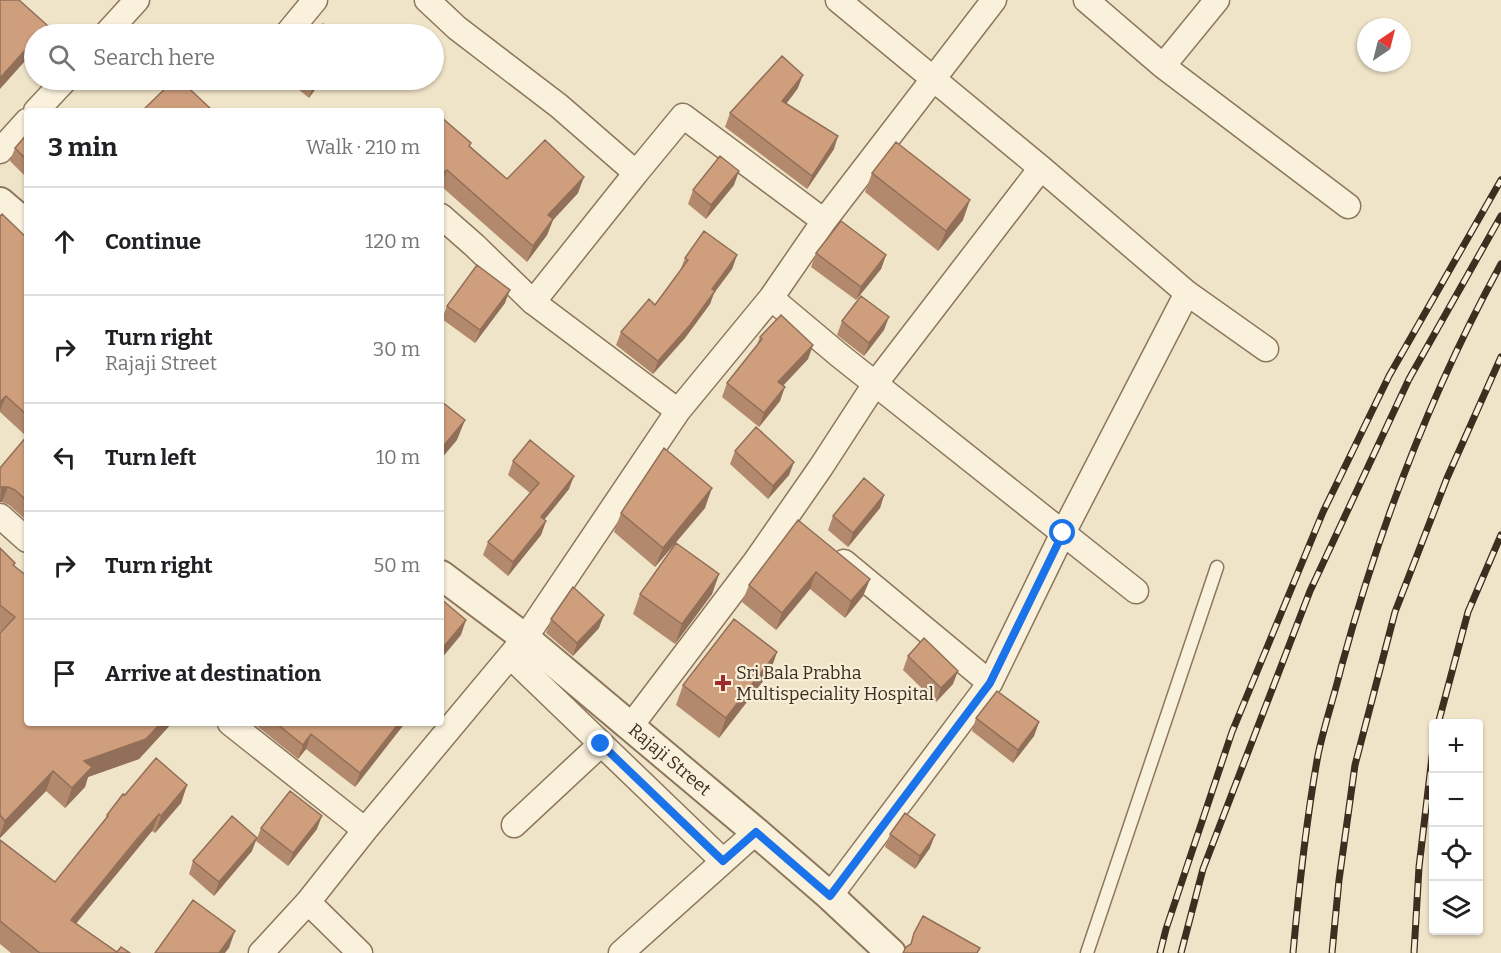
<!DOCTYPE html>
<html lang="en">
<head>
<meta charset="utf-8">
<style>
  body { margin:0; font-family:Bitter,serif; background:#f6f6f6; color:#202124 }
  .controls { position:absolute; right:18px; bottom:18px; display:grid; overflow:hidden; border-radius:6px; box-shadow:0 2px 4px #0004 }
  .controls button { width:54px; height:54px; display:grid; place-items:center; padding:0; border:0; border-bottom:2px solid #e0e0e0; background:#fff; color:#202124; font:30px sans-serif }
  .compass { position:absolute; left:1357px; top:18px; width:54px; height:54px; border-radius:50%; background:#fff; box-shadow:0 2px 4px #0004; rotate:35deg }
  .stop { position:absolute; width:18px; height:18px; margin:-14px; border:4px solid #1a73e8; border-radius:50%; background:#fff }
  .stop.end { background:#1a73e8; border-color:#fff; box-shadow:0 2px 6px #0008 }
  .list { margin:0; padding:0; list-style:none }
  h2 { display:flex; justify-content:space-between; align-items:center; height:78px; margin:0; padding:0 24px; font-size:26px }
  h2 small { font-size:20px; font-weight:400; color:#757577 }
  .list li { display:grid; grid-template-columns:39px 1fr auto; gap:18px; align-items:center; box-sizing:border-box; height:108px; padding:0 24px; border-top:2px solid #e0e0e0 }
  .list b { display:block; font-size:22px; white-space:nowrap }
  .list p { margin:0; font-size:20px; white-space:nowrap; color:#757577 }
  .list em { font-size:20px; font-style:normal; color:#757577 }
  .icon { flex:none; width:33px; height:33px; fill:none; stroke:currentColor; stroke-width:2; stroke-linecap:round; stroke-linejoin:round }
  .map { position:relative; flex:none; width:1501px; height:953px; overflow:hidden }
  .search { position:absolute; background:#fff; box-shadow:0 2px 4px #0004; left:24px; top:24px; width:420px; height:66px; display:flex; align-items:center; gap:15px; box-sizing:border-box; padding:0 21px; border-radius:33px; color:#757577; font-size:22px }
  .panel { position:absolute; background:#fff; box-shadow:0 2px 4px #0004; left:24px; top:108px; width:420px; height:618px; border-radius:6px }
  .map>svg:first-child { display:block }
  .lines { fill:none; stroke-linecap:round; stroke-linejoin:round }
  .service-casing { stroke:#8d765c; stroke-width:15 }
  .minor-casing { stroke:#8d765c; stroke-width:27 }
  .tertiary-casing { stroke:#8d765c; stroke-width:32 }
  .service { stroke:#faf1dc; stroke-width:12 }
  .minor { stroke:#faf1dc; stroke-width:24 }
  .tertiary { stroke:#faf1dc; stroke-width:28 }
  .rail-casing { stroke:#3d2e20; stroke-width:7 }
  .rail { stroke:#f7eed8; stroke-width:4.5; stroke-dasharray:14; stroke-linecap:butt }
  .wall { fill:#b2896c }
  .shaded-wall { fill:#916f58 }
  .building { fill:#cf9f7d; stroke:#916f58; stroke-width:1.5 }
  .route { stroke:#1a73e8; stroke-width:8 }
  .poi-dot { fill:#9e2a2b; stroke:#f7eed8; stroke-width:2 }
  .labels { text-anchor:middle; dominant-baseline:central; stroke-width:4.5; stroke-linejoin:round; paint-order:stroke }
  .poi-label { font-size:18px; fill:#3d2e20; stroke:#f7eed8; text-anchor:start }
  .street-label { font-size:18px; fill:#3d2e20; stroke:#f7eed8 }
</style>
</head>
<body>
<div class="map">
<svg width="1501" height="953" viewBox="0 0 1501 953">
  <rect width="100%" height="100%" fill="#f0e4c8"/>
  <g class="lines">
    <defs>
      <path id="service" d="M1087 953 1217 567"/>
      <path id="minor" d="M427 0 457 28 559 106 636 173 683 116 824 221
        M838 0 1041 168 1187 293 1266 349
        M1086 0 1163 66 1348 206
        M106 34 137 0
        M287 34 315 0
        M1163 66 1217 0
        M36 111 65 80
        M0 151 27 121
        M636 173 533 302 678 411
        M441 216 474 245 533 302
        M771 298 839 355 1136 591
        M0 516 27 540
        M844 562 990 683
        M510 656 723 861
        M230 723 365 830
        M630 727 755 562 821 467 875 384 1041 168
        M514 825 601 744
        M830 896 990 683 1063 533 1187 293
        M308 902 360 953
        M261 953 308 902 365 830 525 638 678 411 771 298 824 221 994 0
        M621 953 756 832"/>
      <g id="tertiary">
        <path d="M0 202 27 225"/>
        <path id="s1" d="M441 575 525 638 756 832 830 896 891 953"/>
      </g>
    </defs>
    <use href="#service" class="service-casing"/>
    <use href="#minor" class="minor-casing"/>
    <use href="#tertiary" class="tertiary-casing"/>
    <use href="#service" class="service"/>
    <use href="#minor" class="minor"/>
    <use href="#tertiary" class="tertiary"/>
    <defs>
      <path id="rail" d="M1438 724 1468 612 1501 535
        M1160 953 1166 929 1232 732 1323 512 1389 376 1501 180
        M1181 953 1203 869 1310 591 1409 379 1501 216
        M1293 953C1299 887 1306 821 1318 755 1324 726 1334 697 1341 668 1379 528 1432 390 1501 264
        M1332 953 1339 880 1355 765 1395 612 1447 478 1501 357
        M1414 953 1419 867 1434 740"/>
    </defs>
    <use href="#rail" class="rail-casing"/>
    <use href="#rail" class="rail"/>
  </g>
  <path class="wall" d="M289 80H322L309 98 288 81Z
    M798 88 786 104 834 149 807 189 725 127 730 113Z
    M441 117 470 146 507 179 578 193 553 220 547 235 527 262 441 186Z
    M27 134V178L10 161 15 148Z
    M872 173 963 220 938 251 865 192Z
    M734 185 706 219 688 204 693 190Z
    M0 216 27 238V521L9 505 2 502H0V468L27 437 0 412Z
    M816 253 886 255 881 269 856 300 811 267Z
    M737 255 732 269 714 293 710 304 685 338 653 374 616 345 621 332 655 305 680 271 685 258Z
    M505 303 475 343 442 319 447 306Z
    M842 321 884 330 864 356 837 335Z
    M760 337 813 345 808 359 783 386 780 401 759 427 722 397 727 383 756 347Z
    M735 451 794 462 789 475 768 499 730 464Z
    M513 461 569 489 544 520 546 521 541 535 508 576 483 555 488 542 530 493 508 475Z
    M884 495 880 508 848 547 828 530 833 516Z
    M705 508 655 567 614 532 621 513Z
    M798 520 870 579 863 596 845 618 810 589 776 630 742 602 749 585Z
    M0 548 15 563 14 566 27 723H172L139 759 88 777 85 787 65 808 46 791 0 838V633L1 632 0 631Z
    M719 574 712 594 675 644 633 614 640 594Z
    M551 619 599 628 573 656 546 633Z
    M777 652 770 672 719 738 676 705 683 685Z
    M908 656 953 684 936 702 903 670Z
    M976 718 1039 722 1034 736 1013 763 972 731Z
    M253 723H405L355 787 306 749 298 759Z
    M187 785 181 803 155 833 152 831 76 923 117 952 130 953H11L0 944V840L55 882 105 820 107 815 125 795Z
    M261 828 317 829 288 866 256 841Z
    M890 834 930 848 915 869 885 847Z
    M252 851 214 896 189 874 193 861Z"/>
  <path class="shaded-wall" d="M48 26 45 34H40Z
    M34 40V51L0 89V78Z
    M803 75 798 88 778 115 782 101Z
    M317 80H322L309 98 314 84Z
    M838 136 834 149 807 189 812 176Z
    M447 170 441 186 445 172Z
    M739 171 734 185 706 219 711 205Z
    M584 177 578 193 553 220 547 235 527 262 533 246 548 215Z
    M970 200 963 220 938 251 946 231Z
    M737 255 732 269 714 293 710 304 685 338 653 374 658 361Z
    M886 255 881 269 856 300 861 287Z
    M510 290 505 303 475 343 480 330Z
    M889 317 884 330 864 356 869 343Z
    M813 345 808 359 773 396 778 382Z
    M785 387 780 401 759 427 764 413Z
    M6 396 0 411V402Z
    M465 420 457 440 441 459V449Z
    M794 462 789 475 768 499 773 486Z
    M574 476 569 489 536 530 541 517Z
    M1 487H8L2 502H0Z
    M712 488 705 508 655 567 663 548Z
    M884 495 880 508 848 547 853 533Z
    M546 521 541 535 508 576 513 562Z
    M816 572 810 589 776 630 782 613Z
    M719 574 712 594 675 644 682 624Z
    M870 579 863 596 845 618 851 601Z
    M604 615 599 628 573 656 577 643Z
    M466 620 461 635 441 659V650Z
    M777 652 770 672 719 738 726 718Z
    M958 671 953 684 936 702 941 688Z
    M1039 722 1034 736 1013 763 1018 750Z
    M161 723H172L139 759 88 777 85 787 65 808 72 788 84 761Z
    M399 723H405L355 787 360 773Z
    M311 734 306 749 298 759 303 745Z
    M53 771 46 791 0 838V835L5 821Z
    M187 785 181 803 155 833 161 816Z
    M159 814 152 831 65 937 71 920Z
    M322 816 317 829 288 866 293 853Z
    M935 835 930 848 915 869 920 856Z
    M257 838 252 851 214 896 219 882Z
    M235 931 229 948 225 953H219Z"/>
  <path class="building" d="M0 0H19L48 26 40 34H34V40L0 78Z
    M323 24 336 34H316Z
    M782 56 803 75 782 101 838 136 812 176 730 113Z
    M174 80H180L213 111H142Z
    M308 80H317L314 84Z
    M441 117 471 143 469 146 507 179 545 140 584 177 548 215 553 219 533 246 447 170 445 172 441 168Z
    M27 134V160L15 148Z
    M896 142 970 200 946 231 872 173Z
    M720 156 739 171 711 205 693 190Z
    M2 214 27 238V415L6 396 0 402V216Z
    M841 221 886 255 861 287 816 253Z
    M704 231 737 255 712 289 715 291 690 325 658 361 621 332 649 299 655 305 688 260 685 258Z
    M477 265 510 290 480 330 447 306Z
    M861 296 889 317 869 343 842 321Z
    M781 315 813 345 778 382 785 387 764 413 727 383 762 339 760 337Z
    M441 402H442L465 420 441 449Z
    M756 427 794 462 773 486 735 451Z
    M27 436V501L15 490 8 487H0V468Z
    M530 440 574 476 541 517 546 521 513 562 488 542 539 483 513 461Z
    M664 448 712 488 663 548 621 513Z
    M864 478 884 495 853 533 833 516Z
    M798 520 870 579 851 601 816 572 782 613 749 585Z
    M676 543 719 574 682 624 640 594Z
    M0 548 15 563 13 565 27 576V723H161L146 739 84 761 92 767 72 788 53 771 5 821 0 815V633L15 617 0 605Z
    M573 587 604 615 577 643 551 619Z
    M441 599 466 620 441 650Z
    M734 619 777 652 726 718 683 685Z
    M924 638 958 671 941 688 908 656Z
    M997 691 1039 722 1018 750 976 718Z
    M276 723H399L360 773 311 734 303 745Z
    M156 758 187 785 161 816 159 814 137 839 71 920 117 952 121 947 130 953H40L0 921V840L55 882 108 816 107 815 123 794 125 795Z
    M290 791 322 816 293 853 261 828Z
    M905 813 935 835 920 856 890 834Z
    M232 816 257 838 219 882 193 861Z
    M193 900 235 931 219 953H155Z
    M923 916 980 948 977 953H903L906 947 911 944 914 933Z"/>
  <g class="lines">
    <path class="route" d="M601 744 723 861 756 832 830 896 990 683 1063 533"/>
  </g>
  <path class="poi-dot" d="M720 674h6v6h6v6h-6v6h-6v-6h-6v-6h6z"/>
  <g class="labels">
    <g class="poi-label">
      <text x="736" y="673">Sri Bala Prabha<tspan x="736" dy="21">Multispeciality Hospital</tspan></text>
    </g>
    <g class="street-label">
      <text stroke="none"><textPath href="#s1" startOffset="294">Rajaji Street</textPath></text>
    </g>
  </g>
</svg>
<div class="controls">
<button>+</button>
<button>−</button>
<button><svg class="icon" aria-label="locate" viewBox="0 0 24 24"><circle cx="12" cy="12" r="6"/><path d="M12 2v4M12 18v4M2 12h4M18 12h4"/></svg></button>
<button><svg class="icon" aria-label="layers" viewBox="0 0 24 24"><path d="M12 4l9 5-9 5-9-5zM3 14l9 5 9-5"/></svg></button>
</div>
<svg class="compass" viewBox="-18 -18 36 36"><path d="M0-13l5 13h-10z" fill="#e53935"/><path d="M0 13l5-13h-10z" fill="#757577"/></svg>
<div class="stop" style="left:1063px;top:533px"></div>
<div class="stop end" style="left:601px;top:744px"></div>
<div class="search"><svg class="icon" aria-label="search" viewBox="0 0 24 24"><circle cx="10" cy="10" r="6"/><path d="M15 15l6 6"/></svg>Search here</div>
<section class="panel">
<h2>3 min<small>Walk · 210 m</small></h2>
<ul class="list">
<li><svg class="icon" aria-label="ahead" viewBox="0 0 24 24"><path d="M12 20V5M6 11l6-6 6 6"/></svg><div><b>Continue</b></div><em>120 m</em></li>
<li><svg class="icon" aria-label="right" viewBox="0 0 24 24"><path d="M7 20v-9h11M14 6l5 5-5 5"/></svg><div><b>Turn right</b><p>Rajaji Street</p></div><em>30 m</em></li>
<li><svg class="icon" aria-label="left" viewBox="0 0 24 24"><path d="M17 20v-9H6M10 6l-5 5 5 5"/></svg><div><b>Turn left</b></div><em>10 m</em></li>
<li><svg class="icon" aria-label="right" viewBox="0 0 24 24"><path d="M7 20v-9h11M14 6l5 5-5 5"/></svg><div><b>Turn right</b></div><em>50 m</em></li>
<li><svg class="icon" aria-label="arrive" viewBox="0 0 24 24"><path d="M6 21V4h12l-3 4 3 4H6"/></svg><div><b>Arrive at destination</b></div></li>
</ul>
</section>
</div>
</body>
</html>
